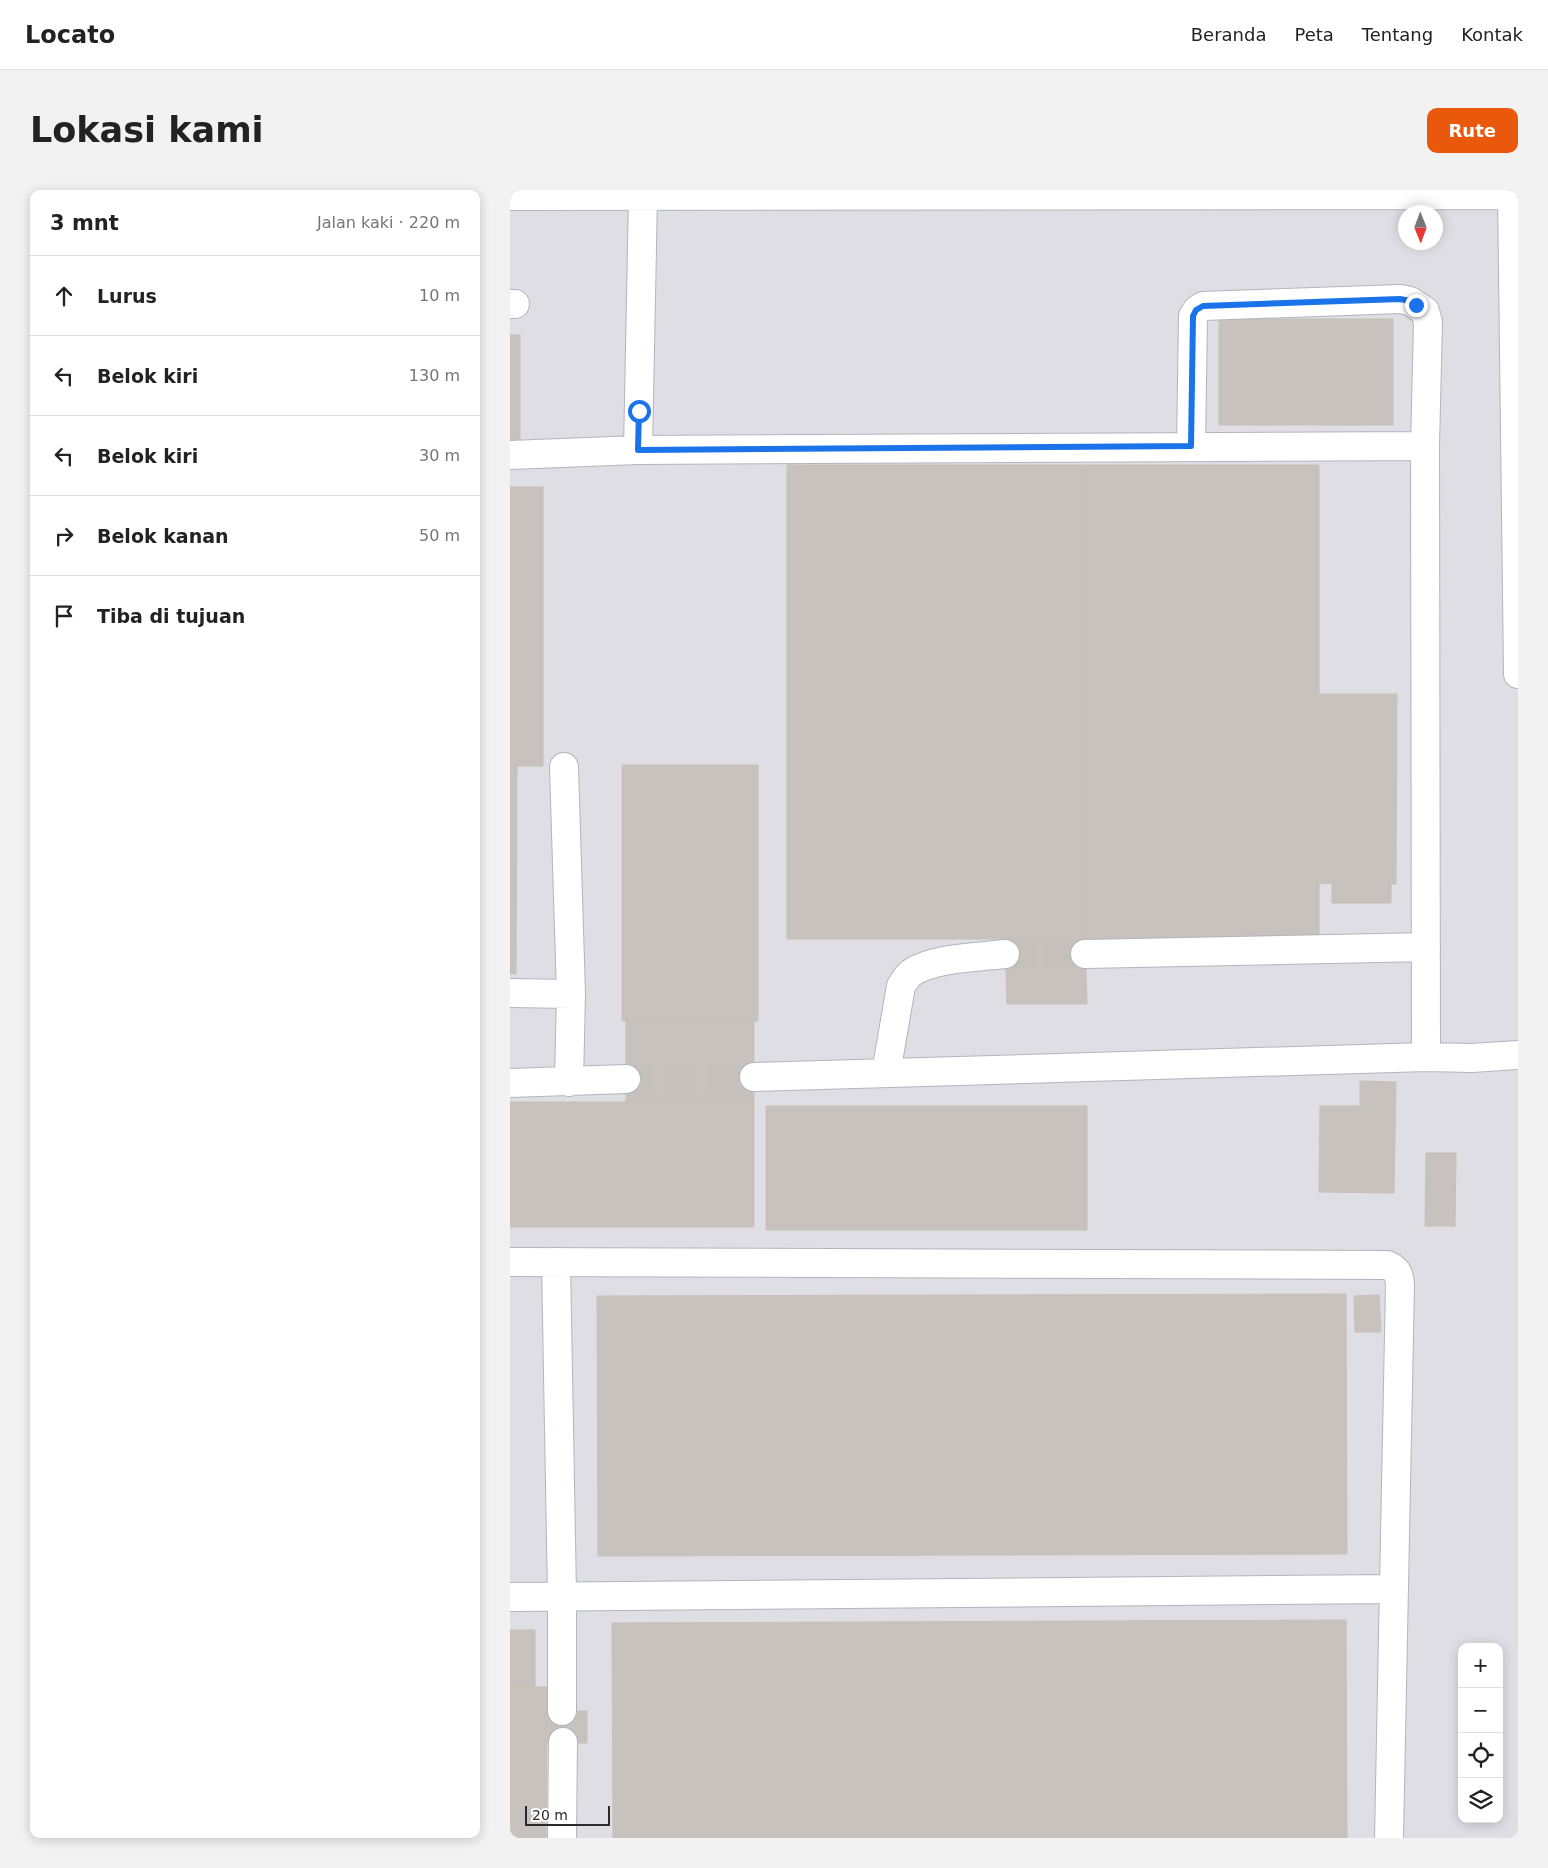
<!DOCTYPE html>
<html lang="id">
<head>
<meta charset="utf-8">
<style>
  body { margin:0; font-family:"DejaVu Sans",sans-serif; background:#f2f2f2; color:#222 }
  .controls { position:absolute; right:15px; bottom:15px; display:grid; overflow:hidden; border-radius:10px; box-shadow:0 2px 12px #0003 }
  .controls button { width:45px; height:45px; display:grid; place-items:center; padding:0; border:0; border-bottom:1px solid #e0e0e0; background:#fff; color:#222; font:25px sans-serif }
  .compass { position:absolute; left:888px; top:15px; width:45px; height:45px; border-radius:50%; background:#fff; box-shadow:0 2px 12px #0003; rotate:179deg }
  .scale { position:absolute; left:15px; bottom:12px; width:85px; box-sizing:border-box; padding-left:5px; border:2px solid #2b2b2b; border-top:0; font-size:14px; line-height:18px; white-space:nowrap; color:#2b2b2b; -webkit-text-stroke:4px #fff; paint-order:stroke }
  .stop { position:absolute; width:15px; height:15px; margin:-11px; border:4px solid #1a73e8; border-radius:50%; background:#fff }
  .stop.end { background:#1a73e8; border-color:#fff; box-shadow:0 1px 5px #0008 }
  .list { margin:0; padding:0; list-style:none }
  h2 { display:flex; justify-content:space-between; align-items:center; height:65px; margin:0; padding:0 20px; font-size:21px }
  h2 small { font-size:16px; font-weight:400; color:#767676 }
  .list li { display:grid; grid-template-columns:32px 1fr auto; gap:15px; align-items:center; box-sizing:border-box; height:80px; padding:0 20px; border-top:1px solid #e0e0e0 }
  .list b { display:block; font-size:19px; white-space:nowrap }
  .list em { font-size:16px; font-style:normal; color:#767676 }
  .icon { flex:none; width:28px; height:28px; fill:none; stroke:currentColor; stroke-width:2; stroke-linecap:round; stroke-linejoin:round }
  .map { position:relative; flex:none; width:1008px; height:1648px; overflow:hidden; border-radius:10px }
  header { display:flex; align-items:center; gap:30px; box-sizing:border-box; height:70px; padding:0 25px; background:#fff; border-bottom:1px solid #e0e0e0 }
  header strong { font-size:24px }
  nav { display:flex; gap:28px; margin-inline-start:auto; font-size:18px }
  .intro { display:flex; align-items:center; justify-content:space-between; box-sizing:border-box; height:120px; padding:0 30px }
  h1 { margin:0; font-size:35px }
  .button { padding:12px 22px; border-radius:10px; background:#ea580c; color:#fff; font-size:18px; font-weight:700 }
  main { display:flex; gap:30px; padding:0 30px }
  aside { flex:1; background:#fff; border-radius:10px; box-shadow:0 2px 12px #0003 }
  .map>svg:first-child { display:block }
  .industrial { fill:#dfdee5; fill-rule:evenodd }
  .building { fill:#c7c2bd; stroke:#c7c0b8 }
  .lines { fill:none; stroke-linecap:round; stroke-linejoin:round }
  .minor-tunnel { stroke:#c5c0ba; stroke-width:28; stroke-dasharray:28 14; stroke-linecap:butt }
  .minor-casing { stroke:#b1b5bd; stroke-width:30 }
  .minor { stroke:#fff; stroke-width:28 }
  .route { stroke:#1a73e8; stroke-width:6 }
</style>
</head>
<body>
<header>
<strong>Locato</strong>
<nav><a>Beranda</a><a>Peta</a><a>Tentang</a><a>Kontak</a></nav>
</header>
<div class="intro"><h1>Lokasi kami</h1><a class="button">Rute</a></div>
<main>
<aside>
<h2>3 mnt<small>Jalan kaki · 220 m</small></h2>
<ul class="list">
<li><svg class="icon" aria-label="ahead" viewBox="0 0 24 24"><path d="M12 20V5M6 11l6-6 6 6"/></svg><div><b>Lurus</b></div><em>10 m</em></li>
<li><svg class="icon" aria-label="left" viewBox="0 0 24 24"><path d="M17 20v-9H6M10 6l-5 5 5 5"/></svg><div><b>Belok kiri</b></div><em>130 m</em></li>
<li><svg class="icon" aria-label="left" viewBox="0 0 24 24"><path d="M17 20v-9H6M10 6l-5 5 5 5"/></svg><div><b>Belok kiri</b></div><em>30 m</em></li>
<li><svg class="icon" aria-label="right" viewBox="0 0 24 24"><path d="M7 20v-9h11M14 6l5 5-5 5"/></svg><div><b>Belok kanan</b></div><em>50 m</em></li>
<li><svg class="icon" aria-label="arrive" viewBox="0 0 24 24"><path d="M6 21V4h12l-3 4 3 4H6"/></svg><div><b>Tiba di tujuan</b></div></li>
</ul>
</aside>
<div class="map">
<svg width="1008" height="1648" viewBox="0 0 1008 1648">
  <rect width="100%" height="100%" fill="#ece5de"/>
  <path class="industrial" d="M0 0H1008V1648H0ZM896 22H926V52H896ZM952 1457H989V1629H952Z"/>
  <path class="building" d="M709 129H883V235H709Z
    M0 145H10V250H0Z
    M277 275H574L575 749H277Z
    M574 275H809V504H887L886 694H881V713H822V693L809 694V749H575Z
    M0 297H33V576H7L6 784H0Z
    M112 575H248V831H112Z
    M495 749H575L577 814H497Z
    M116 831H244V912H116Z
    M850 891 886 892 884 1003 809 1002 810 916H850Z
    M0 912H244V1037H0Z
    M256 916H577V1040H256Z
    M916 963H946L945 1036H915Z
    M836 1104 837 1364 88 1366 87 1106Z
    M869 1105 871 1142H845L844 1106Z
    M836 1430 837 1648H103L102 1433Z
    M0 1440H25V1497H0Z
    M0 1497H37L36 1648H0Z
    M36 1521H77V1553H36Z"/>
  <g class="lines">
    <path class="minor-tunnel" d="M495 764H575
      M116 889 244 887"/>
    <defs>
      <path id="minor" d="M1002 0 1008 484
        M0 6 1008 5
        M0 114H5
        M681 256 683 126 687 120 693 116 890 109 900 111 915 121 918 132 915 256 916 867
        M128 260 133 6
        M0 265 128 260 915 256
        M54 577 61 804
        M575 764 916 757
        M0 803 61 804 59 892
        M376 883 391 796C394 792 397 786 401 783 423 768 469 767 495 764
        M244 887 916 867 962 868 1008 865
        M0 893 116 889
        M0 1072 877 1075C887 1079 889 1084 890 1094L879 1648
        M46 1072 52 1405V1521
        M0 1407 884 1399
        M52 1648 53 1552"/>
    </defs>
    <use href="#minor" class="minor-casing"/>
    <use href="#minor" class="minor"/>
  </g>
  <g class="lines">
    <path class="route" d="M129 221 128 260 681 256 683 126 686 120 693 116 890 109 900 111 906 115"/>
  </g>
</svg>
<div class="controls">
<button>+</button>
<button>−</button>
<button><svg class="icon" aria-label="locate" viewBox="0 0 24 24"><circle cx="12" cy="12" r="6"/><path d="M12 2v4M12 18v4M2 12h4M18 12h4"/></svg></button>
<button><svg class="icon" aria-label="layers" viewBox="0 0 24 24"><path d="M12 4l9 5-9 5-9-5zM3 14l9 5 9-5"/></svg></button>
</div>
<svg class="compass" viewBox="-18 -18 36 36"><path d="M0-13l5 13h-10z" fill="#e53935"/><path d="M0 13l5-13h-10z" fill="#767676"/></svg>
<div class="scale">20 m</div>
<div class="stop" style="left:129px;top:221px"></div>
<div class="stop end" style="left:906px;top:115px"></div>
</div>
</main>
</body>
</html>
